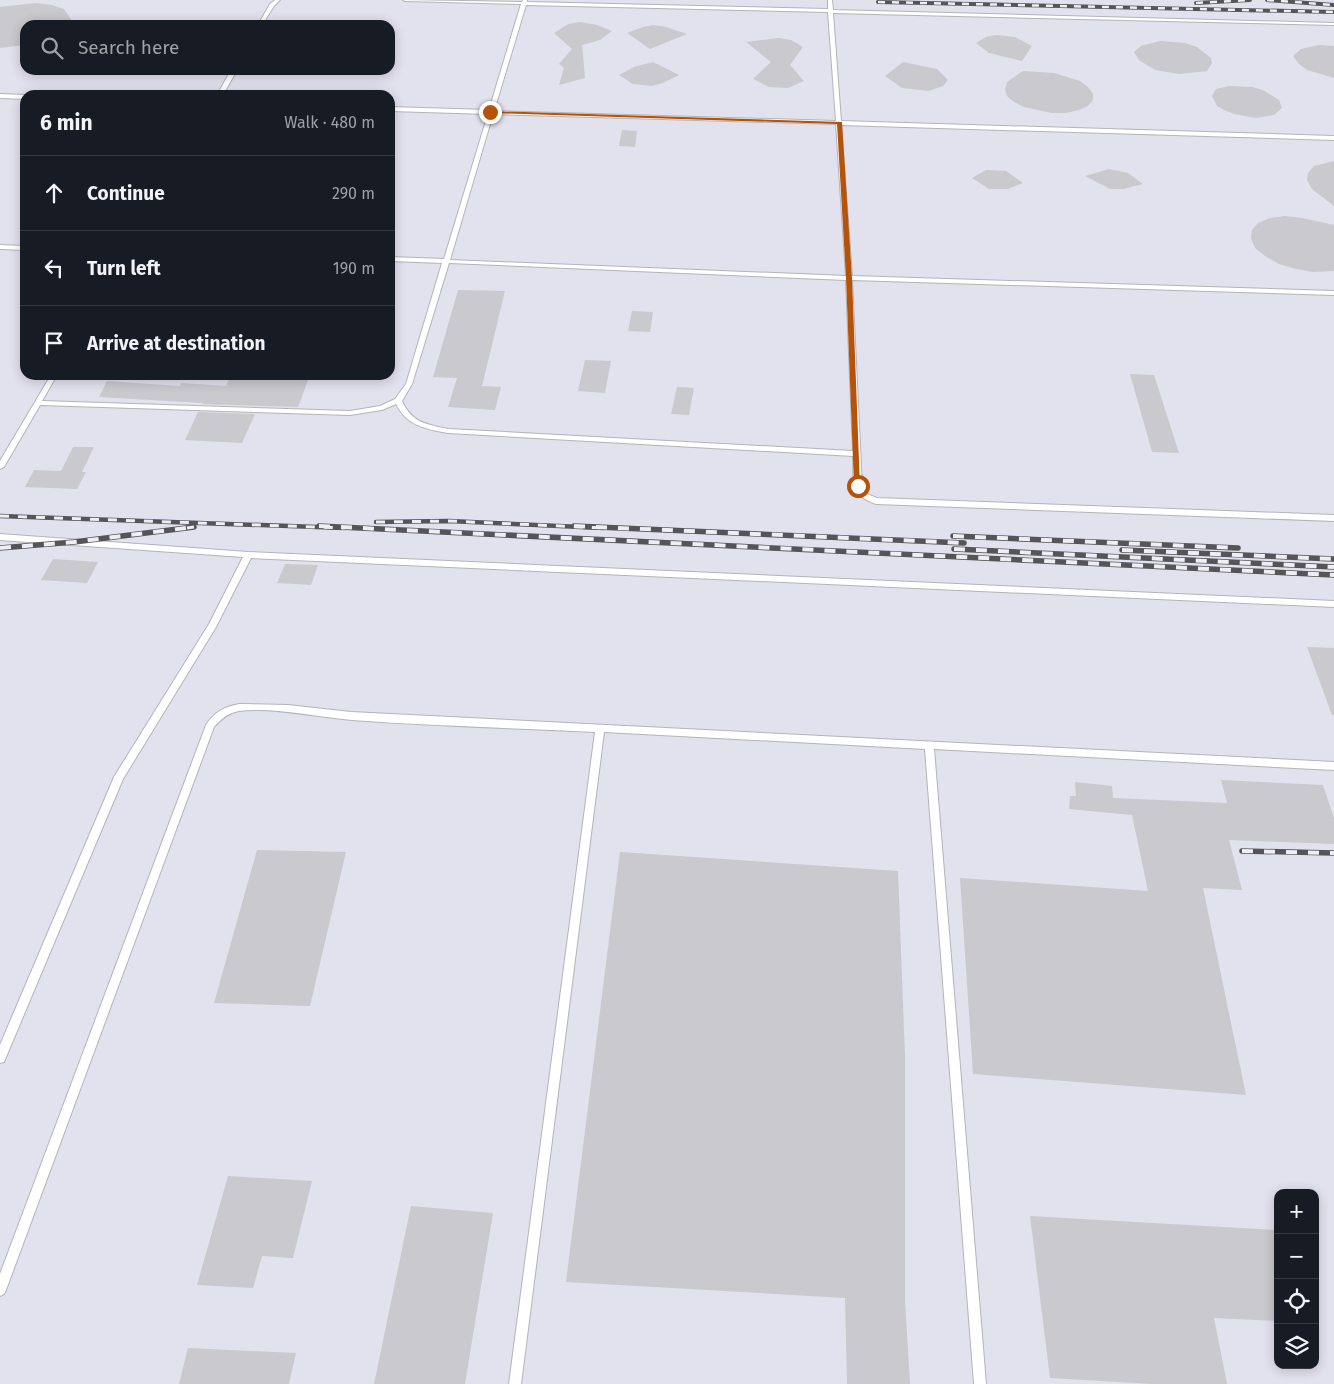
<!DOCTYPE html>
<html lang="en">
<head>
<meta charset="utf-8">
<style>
  body { margin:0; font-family:"Fira Sans",sans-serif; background:#20242c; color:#f1f3f6 }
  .controls { position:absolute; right:15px; bottom:15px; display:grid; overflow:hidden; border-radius:10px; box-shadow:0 2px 12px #0003 }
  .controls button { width:45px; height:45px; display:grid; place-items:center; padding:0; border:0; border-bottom:1px solid #363941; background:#171b24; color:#f1f3f6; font:25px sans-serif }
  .stop { position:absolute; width:15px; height:15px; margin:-11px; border:4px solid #b45309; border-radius:50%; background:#fff }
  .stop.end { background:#b45309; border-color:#fff; box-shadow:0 1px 5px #0008 }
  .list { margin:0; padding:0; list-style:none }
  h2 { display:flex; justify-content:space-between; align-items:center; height:65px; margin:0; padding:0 20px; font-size:21px }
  h2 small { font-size:16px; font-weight:400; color:#9ea1a6 }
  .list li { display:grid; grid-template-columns:32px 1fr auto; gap:15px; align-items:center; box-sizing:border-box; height:75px; padding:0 20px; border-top:1px solid #363941 }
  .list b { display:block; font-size:19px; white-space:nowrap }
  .list em { font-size:16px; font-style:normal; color:#9ea1a6 }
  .icon { flex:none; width:28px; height:28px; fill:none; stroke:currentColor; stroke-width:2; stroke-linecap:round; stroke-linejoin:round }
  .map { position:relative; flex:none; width:1334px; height:1384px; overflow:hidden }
  .search { position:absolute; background:#171b24; box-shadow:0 2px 12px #0003; left:20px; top:20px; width:375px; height:55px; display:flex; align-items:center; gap:12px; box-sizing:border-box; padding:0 18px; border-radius:15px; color:#9ea1a6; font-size:19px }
  .panel { position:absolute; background:#171b24; box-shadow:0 2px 12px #0003; left:20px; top:90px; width:375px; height:290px; border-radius:15px }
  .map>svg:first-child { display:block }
  .built { fill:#e2e1ee; fill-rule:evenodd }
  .building { fill:#c9c9ce }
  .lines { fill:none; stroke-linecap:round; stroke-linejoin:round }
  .service-casing { stroke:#b4b4b9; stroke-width:2 }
  .service { fill:#fff; fill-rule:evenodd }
  .rail-far2-casing { stroke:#555457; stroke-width:4 }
  .rail-far1-casing { stroke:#555457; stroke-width:4.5 }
  .rail-casing { stroke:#555457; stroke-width:5.5 }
  .rail-far2 { stroke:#efeef4; stroke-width:2.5; stroke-dasharray:7; stroke-linecap:butt }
  .rail-far1 { stroke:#efeef4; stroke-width:3; stroke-dasharray:9; stroke-linecap:butt }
  .rail { stroke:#efeef4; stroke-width:4; stroke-dasharray:11; stroke-linecap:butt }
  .route { fill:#b45309 }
</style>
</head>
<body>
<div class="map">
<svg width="1334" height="1384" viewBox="0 0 1334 1384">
  <rect width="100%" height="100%" fill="#efeef4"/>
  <path class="built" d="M0 0H1334V1384H0ZM25 25H390V70H25ZM25 95H390V375H25ZM1278 1193H1315V1365H1278Z"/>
  <path class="building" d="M36 3 52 5 64 9 75 25H25V45L0 48V7Z
    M580 22 597 25 612 31 600 40 582 45 585 78 559 85 564 68 559 64 572 49 554 33 568 24Z
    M654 25 666 27 687 34 650 49 627 33 643 27Z
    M996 35 1015 37 1032 46 1022 61 989 53 976 43 986 37Z
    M779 38 791 40 803 47 790 65 804 81 788 88 769 87 753 79 771 62 746 42Z
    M1160 41 1185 43 1197 47 1211 58 1212 63 1207 71 1179 74 1155 70 1139 60 1134 52 1141 46Z
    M1319 45 1334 46V78L1307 70 1299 64 1293 56 1301 49Z
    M653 62 679 75 663 83 652 86 633 84 619 75 634 67Z
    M903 62 937 69 948 80 943 86 929 91 902 88 885 76Z
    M1023 71 1054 73 1080 81 1088 87 1093 94V100L1088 106 1079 110 1066 113H1052L1024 107 1014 102 1007 96 1005 89 1007 82Z
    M1229 86 1252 87 1263 90 1279 100 1282 108 1274 115 1256 118 1234 114 1224 110 1217 106 1212 96 1216 89Z
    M622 130 637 131 635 147 619 146Z
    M1334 161V206L1312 189 1307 180 1308 173 1314 166Z
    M1109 169 1128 173 1143 184 1123 189H1110L1085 176Z
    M986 170 1006 171 1023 183 1008 189H989L972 178Z
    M1285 216 1302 218 1334 225V271L1313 272 1296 269 1279 264 1265 256 1255 248 1251 238 1252 230 1258 223 1270 218Z
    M458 290 505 291 482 386 501 387 495 410 448 407 457 378 433 377Z
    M632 311 653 312 650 332 628 331Z
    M585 360 611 361 605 393 578 391Z
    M1130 374 1154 375 1179 453 1152 452Z
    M231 375H310L298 407 202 404 203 403 99 397 107 381 180 386 181 383 226 386Z
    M677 387 694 388 689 415 671 414Z
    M198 412 255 414 242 443 185 440Z
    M73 447H94L82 472H86L77 489 25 487 34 470 61 471Z
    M53 559 98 562 87 583 41 580Z
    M285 564 318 565 311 585 277 583Z
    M1307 647 1334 648V715H1332Z
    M1221 780 1323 785 1334 818V844L1229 840 1242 890 1203 888 1246 1095 973 1074 960 878 1148 891 1132 815 1069 809 1070 796H1076L1075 782 1112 786 1113 798 1227 803Z
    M257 850 346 852 310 1006 214 1003Z
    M620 852 898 871 905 1057V1301L910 1384H847L845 1298 566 1282Z
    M228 1176 312 1181 293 1258 262 1256 253 1288 197 1285Z
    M411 1206 493 1213 465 1384H374Z
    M1030 1216 1278 1230V1321L1214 1318 1227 1384H1152L1050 1378Z
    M188 1348 296 1353 289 1384H179Z"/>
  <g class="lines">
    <defs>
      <path id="service" d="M275 0H280L274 6 262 25H258L270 4Z
        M403 0 522 2 523 0H527V2L828 9V0H832L833 10 1334 23V25L833 13 841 121 1334 136V140L841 125 852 276 1334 291V295L852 280 862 486 867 494 877 498 1334 515V521L876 504C849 495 854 480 853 456L448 433C426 429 407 426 396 404L382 410 350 415 40 405 4 467 0 469V461L51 375H57L42 401 350 411 380 406 395 399 406 384 442 263 390 261V257L444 259 488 114 390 111V107L489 110 521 4 405 1ZM526 5 828 12 836 121 494 111ZM493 114 836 124 846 276 450 260ZM449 263 846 280 853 451 448 429C426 424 412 423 402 401L412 384Z
        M231 70H237L223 95H217Z
        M0 94 25 95V99L0 98Z
        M0 245 25 246V250L0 249Z
        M0 534 248 552 1334 601V607L251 558 216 627 123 779 4 1062 0 1063V1045L114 777 209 624 243 557 0 540Z
        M239 704 288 705 351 712 1334 762V770L934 749 986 1384H974L925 749 604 732 521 1384H509L595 732C514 728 433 726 352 720 315 717 276 707 239 711 228 713 221 719 214 727L6 1290 4 1294 0 1296V1274L206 725C214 712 224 707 239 704Z"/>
    </defs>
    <use href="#service" class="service-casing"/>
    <use href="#service" class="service"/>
    <defs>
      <path id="rail-far2" d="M1267 0 1334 5
        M878 2 1334 12
        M1196 3 1250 0"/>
      <path id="rail-far1" d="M0 516 345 528
        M376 522 449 521 604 528
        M187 528 194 527"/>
      <path id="rail" d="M319 526 1334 575
        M574 526 964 543
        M953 536 1238 548
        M0 548 74 542 194 527
        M954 549 1334 567
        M1122 550 1334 559
        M1242 851 1334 853"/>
    </defs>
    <use href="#rail-far2" class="rail-far2-casing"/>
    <use href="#rail-far1" class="rail-far1-casing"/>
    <use href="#rail" class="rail-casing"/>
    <use href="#rail-far2" class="rail-far2"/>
    <use href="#rail-far1" class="rail-far1"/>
    <use href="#rail" class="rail"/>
  </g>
  <path class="route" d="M489 111 842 122 852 278 860 487 854 486 846 278 837 124 490 113Z"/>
</svg>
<div class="controls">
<button>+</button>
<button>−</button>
<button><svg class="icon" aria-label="locate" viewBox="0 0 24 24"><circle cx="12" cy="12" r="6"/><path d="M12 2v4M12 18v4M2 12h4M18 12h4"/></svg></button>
<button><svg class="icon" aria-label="layers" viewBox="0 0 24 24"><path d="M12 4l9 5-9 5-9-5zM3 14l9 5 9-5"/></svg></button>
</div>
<div class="stop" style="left:858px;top:486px"></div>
<div class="stop end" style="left:490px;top:112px"></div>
<div class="search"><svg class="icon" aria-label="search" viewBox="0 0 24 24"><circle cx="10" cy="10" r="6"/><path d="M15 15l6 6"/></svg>Search here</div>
<section class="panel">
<h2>6 min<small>Walk · 480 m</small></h2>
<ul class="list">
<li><svg class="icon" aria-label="ahead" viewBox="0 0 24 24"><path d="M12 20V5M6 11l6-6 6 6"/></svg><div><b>Continue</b></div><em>290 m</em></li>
<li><svg class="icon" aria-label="left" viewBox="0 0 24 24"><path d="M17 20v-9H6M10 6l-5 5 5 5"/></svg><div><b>Turn left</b></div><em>190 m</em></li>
<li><svg class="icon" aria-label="arrive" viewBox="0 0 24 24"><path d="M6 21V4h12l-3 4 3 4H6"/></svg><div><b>Arrive at destination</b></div></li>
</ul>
</section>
</div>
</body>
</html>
